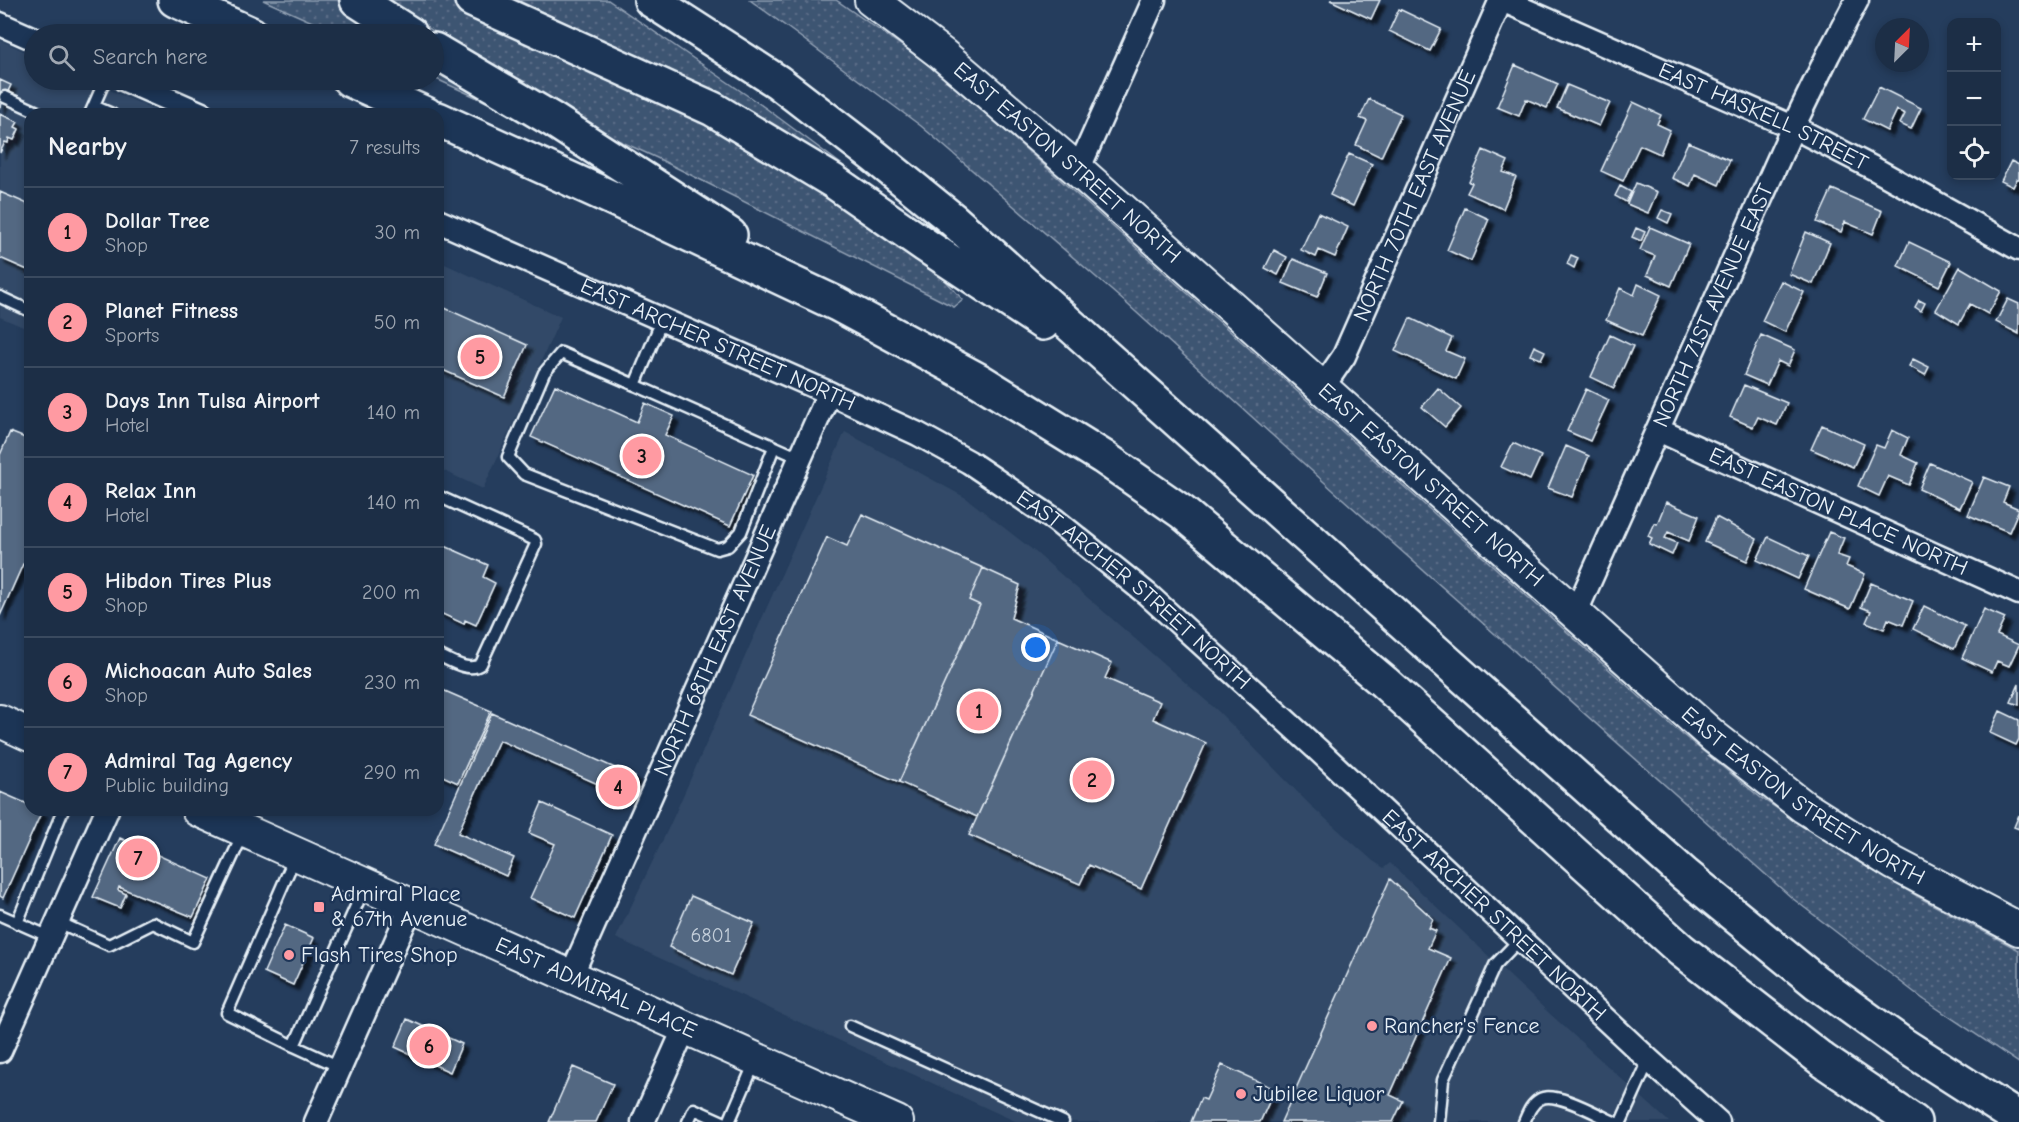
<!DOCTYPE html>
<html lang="en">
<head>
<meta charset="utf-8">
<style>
  body { margin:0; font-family:"Comic Neue",sans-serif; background:#293a51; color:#f1f3f6 }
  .controls { position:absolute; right:18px; top:18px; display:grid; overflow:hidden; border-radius:12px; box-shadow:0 3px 9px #0003 }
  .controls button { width:54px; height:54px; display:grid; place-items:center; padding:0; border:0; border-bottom:2px solid #3a4a5f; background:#1c2e46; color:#f1f3f6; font:30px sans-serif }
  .compass { position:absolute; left:1875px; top:18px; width:54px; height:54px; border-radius:50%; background:#1c2e46; box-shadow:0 3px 9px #0003; rotate:24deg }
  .you { position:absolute; left:1036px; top:648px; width:21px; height:21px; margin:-15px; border:4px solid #fff; border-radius:50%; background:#1a73e8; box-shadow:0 0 0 9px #1a73e833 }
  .badge { display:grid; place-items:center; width:39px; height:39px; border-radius:50%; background:#ff9aa2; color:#111; font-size:20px; font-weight:700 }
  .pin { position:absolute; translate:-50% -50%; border:3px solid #fff; box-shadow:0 2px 6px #0006 }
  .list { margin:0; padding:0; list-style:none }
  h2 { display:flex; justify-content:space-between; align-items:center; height:78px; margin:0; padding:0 24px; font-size:26px }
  h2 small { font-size:20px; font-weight:400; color:#a0a8b3 }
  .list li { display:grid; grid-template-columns:39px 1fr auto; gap:18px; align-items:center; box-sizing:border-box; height:90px; padding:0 24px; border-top:2px solid #3a4a5f }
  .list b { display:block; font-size:22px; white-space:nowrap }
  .list p { margin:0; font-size:20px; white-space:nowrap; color:#a0a8b3 }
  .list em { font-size:20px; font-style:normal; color:#a0a8b3 }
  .icon { flex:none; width:33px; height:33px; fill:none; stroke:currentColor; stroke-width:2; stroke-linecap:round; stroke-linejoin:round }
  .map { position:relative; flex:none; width:2019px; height:1122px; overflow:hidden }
  .search { position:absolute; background:#1c2e46; box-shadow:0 3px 9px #0003; left:24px; top:24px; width:420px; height:66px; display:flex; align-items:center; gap:15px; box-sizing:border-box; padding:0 21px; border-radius:33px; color:#a0a8b3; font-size:22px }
  .panel { position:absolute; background:#1c2e46; box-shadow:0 3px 9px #0003; left:24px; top:108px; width:420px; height:708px; border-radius:18px }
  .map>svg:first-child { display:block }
  .built { fill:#334a68 }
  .grass { fill:url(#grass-dots); stroke:#93a2b5; stroke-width:1.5 }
  .building { fill:#536782; stroke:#e8f1f8; stroke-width:1.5; filter:url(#shadow) }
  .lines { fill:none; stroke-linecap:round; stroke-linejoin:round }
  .lane-casing { stroke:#e8f1f8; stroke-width:15 }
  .street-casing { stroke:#e8f1f8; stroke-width:27 }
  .secondary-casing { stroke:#e8f1f8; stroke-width:36 }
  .highway-casing { stroke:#e8f1f8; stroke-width:38 }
  .lane { stroke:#1d3557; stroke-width:10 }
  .street { stroke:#1d3557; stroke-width:22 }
  .secondary { stroke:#1d3557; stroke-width:32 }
  .highway { stroke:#1d3557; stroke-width:33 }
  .poi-dot { fill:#ff9aa2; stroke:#1d3557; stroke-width:2 }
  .labels { text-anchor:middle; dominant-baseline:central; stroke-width:5; stroke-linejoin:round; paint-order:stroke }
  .number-label { font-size:20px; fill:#c3ceda }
  .street-label { font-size:22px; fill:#e8f1f8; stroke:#1d3557 }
  .poi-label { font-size:22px; fill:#e8f1f8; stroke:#1d3557; text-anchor:start }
</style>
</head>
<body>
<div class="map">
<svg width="2019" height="1122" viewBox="0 0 2019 1122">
  <defs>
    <pattern id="grass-dots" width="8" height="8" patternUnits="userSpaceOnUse" patternTransform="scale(1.5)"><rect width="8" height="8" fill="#3e5472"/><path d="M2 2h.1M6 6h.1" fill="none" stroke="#5a6d87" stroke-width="1.8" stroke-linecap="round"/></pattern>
    <filter id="shadow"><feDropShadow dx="5.5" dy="5.5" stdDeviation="1.5" flood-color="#0009"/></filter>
  </defs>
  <rect width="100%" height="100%" fill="#253d5d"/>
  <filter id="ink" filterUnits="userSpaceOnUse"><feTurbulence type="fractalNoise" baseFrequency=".0167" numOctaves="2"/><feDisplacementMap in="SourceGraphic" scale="12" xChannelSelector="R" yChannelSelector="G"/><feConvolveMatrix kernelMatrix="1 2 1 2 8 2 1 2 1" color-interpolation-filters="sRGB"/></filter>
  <g filter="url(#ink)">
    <path class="built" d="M0 40 34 56V80H87L164 114H30V330L0 317Z
      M438 261 561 317 483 489 438 468Z
      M845 432 966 498 1034 551 1219 712 1309 804 1373 861 1384 868 1390 863 1549 1013 1669 1122H1017L616 938 670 825Z"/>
    <path class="grass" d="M263 0H337L390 34H339Z
      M385 0H453L558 48 705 119 797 171 929 262 963 300 954 307 657 158 563 115Z
      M517 0H608L767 109 892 202 888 205 663 69Z
      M750 0H836L922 60 991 118 1677 730 1761 798 1867 867 1924 900 2019 950V1063L1923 999 1792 898 1334 491 1126 303 921 126Z
      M434 61 504 110 434 78Z"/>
    <path class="building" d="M1330 0H1380L1371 19Z
      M1399 9 1441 29 1430 51 1389 31Z
      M1515 65 1558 84 1547 108 1526 99 1519 116 1497 107Z
      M0 80 11 85 0 108Z
      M1567 85 1610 103 1599 126 1557 108Z
      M1879 87 1921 108 1911 129 1900 124 1905 114 1897 110 1887 131 1863 119Z
      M1369 99 1401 114 1381 157 1356 145 1367 121 1360 118Z
      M1633 102 1661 115 1657 124 1670 130 1660 154 1640 145 1623 181 1601 171Z
      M0 114 18 122 15 127 19 129 14 140 9 138 8 143 5 142 0 153Z
      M1688 142 1730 160 1719 185 1695 174 1690 186 1672 178Z
      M1483 150 1508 161 1503 172 1516 177 1503 209 1467 193 1472 183 1469 182Z
      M1349 154 1372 164 1353 206 1330 195Z
      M2011 161 2019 165V179H2017L2013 187 2001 181Z
      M1636 183 1657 192 1648 213 1627 204Z
      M1620 186 1631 192 1626 202 1615 196Z
      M1832 189 1882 211 1873 234 1845 222 1841 232 1817 222Z
      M0 192 30 205V271L0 258Z
      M1465 208 1489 219 1471 261 1447 250Z
      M1662 210 1672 214 1668 223 1658 218Z
      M1318 213 1348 227 1335 257 1319 250 1316 257 1301 250Z
      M1650 227 1689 244 1671 286 1647 275 1655 256 1640 250Z
      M1636 228 1645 232 1641 241 1632 237Z
      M1806 232 1830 243 1813 284 1789 274Z
      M1909 242 1951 262 1939 286 1898 266Z
      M1274 250 1287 257 1278 275 1265 268Z
      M1571 255 1578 258 1574 268 1567 264Z
      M1293 259 1327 273 1317 297 1283 283Z
      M1960 267 2001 291 1988 314 1970 304 1959 324 1936 310Z
      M1781 281 1804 292 1785 332 1762 321Z
      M1638 284 1661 295 1642 336 1606 320 1620 288 1634 295Z
      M2008 299 2019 304V334L1996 322Z
      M1919 300 1925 303 1921 311 1915 307Z
      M438 305 527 345 504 397 438 368Z
      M1410 318 1452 338 1446 351 1465 359 1456 379 1395 351Z
      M1610 335 1633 346 1614 388 1591 377Z
      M1761 335 1795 350 1788 366 1778 361 1767 385 1744 375Z
      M1534 346 1545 351 1541 359 1530 355Z
      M1913 359 1929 367 1925 375 1909 366Z
      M555 385 637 422 645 403 674 416 665 435 753 475 730 526 531 437Z
      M1744 385 1787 403 1777 425 1758 417 1753 427 1730 417Z
      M1438 388 1461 408 1445 427 1422 407Z
      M1586 389 1609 400 1590 441 1567 431Z
      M1822 425 1864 444 1853 467 1811 449Z
      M1892 430 1908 438 1901 455 1918 463 1909 485 1888 476 1879 496 1858 486 1876 445 1884 448Z
      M10 432 30 440V567L23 564 0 616V455Z
      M1513 443 1541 456 1530 480 1501 467Z
      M1566 446 1589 456 1572 497 1548 488Z
      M1930 463 1972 482 1960 508 1919 489Z
      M1984 477 2009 487 2003 502 2019 509 2009 532 1968 515Z
      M1666 502 1699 516 1689 541 1668 532 1665 538 1677 543 1672 555 1649 544 1652 538 1648 536 1654 523 1657 524Z
      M862 514 983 568 969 600 980 605 899 782 747 715 827 537 847 546Z
      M1716 517 1757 539 1747 561 1705 542Z
      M1829 532 1844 538 1837 555 1849 559 1846 566 1865 574 1850 609 1804 589Z
      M1768 537 1809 556 1798 579 1757 560Z
      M438 543 488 565 483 577 495 583 476 625 465 620 464 624 438 612Z
      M983 568 1020 585 1011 618 1058 639 977 817 899 782 980 605 969 600Z
      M1871 583 1913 601 1903 625 1888 619 1884 629 1866 622 1871 611 1861 607Z
      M1924 606 1965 626 1954 649 1913 629Z
      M1984 609 2005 618 1997 635 2019 645 2009 666 1997 661 1992 672 1962 658Z
      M1058 639 1112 663 1105 678 1160 702 1153 719 1206 743 1141 889 1089 865 1080 884 969 835Z
      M2019 684V705L2011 702Z
      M438 688 491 711 458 783 438 774Z
      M2000 711 2019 720V739L2016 745 1990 733Z
      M492 713 635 777 627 797 499 740 458 833 514 858 506 876 434 844Z
      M0 792 30 805V810L42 811 3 898 0 896Z
      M542 803 612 835 575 918 530 898 555 844 529 833Z
      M2019 815V829L2014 827Z
      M120 838 211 879 193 917 119 887 118 890 126 894 120 908 93 897Z
      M1390 879 1433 919 1429 928 1436 931 1428 948 1451 958 1390 1095 1403 1101 1393 1122H1281Z
      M691 896 754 923 731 975 669 947Z
      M285 925 314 938 293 985 264 972Z
      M407 1019 462 1044 450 1072 395 1047Z
      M1222 1065 1275 1089 1260 1122H1191L1201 1098 1206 1100Z
      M573 1067 613 1084 596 1122H549Z"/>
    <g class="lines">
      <defs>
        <path id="lane" d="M5 97 42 114
          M94 106 112 114
          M90 114 105 80
          M0 297 30 311
          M662 320 635 385 800 458
          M635 385 561 353 544 373 508 457 524 474 717 549 728 546 741 532 774 447
          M438 496 535 540 536 544 481 664C469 673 451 661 438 655
          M295 857 227 1013 294 1046 365 886
          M0 915 50 937
          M58 922 109 945 153 923 193 942 243 834
          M17 923 63 810
          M850 1026 1063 1122
          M294 1046 340 1067
          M688 1122 694 1109 723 1122
          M729 1122 755 1062
          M1439 1122 1443 1080 1495 965 1520 939
          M1524 1122C1528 1113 1531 1104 1540 1099 1555 1090 1598 1115 1614 1122
          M1621 1122 1649 1060"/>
        <g id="street">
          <path id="s1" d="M1502 0 1793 127 1873 168 2019 249"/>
          <path d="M0 24 34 39"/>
          <path d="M125 80 202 114"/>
          <path d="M1078 170 1154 0"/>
          <path id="s2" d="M438 221 829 393 918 434 969 462 1055 520 1147 594 1318 750 1649 1060 1718 1122"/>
          <path id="s3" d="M1322 388 1344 356 1501 0"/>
          <path id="s4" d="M1658 430 2019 593"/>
          <path id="s5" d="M1575 614 1793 127 1828 55 1857 0"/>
          <path id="s6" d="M571 976 829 393"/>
          <path d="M0 1051 107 810"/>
          <path d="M316 1122 412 905"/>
          <path d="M643 1122 685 1027"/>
        </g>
        <g id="secondary">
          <path id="s7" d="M871 0 942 54 1078 170 1714 737 1804 807 1893 863 2019 929"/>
          <path d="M0 721 30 735"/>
          <path id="s8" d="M198 810 897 1122"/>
        </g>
        <path id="highway" d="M175 0 251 34
          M357 0 410 34
          M472 0 713 109 833 181 925 245 1043 323
          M651 0 778 82 874 156 952 219 1684 874 1816 982 1902 1044 2019 1119
          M434 50 553 120 730 235
          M350 80 426 114
          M438 119 614 199 837 304 980 381 1103 457 1182 512 1384 682 1681 950 1824 1061 1914 1122"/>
      </defs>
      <use href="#lane" class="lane-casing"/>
      <use href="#street" class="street-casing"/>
      <use href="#secondary" class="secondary-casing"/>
      <use href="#highway" class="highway-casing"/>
      <use href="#lane" class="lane"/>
      <use href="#street" class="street"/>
      <use href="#secondary" class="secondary"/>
      <use href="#highway" class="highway"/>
    </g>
  </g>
  <g class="poi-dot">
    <rect x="313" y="901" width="12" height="12" rx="3"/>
    <circle cx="289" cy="955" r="6"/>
    <circle cx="1372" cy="1026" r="6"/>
    <circle cx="1241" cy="1094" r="6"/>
  </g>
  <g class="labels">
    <g class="number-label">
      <text x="711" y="935">6801</text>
    </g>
    <g class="street-label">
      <text stroke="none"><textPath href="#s1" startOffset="286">EAST HASKELL STREET</textPath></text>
      <text stroke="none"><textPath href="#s7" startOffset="255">EAST EASTON STREET NORTH</textPath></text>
      <text stroke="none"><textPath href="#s3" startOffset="214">NORTH 70TH EAST AVENUE</textPath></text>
      <text stroke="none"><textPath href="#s5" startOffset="338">NORTH 71ST AVENUE EAST</textPath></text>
      <text stroke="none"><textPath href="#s2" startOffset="306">EAST ARCHER STREET NORTH</textPath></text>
      <text stroke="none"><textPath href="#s7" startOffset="741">EAST EASTON STREET NORTH</textPath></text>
      <text stroke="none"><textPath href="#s4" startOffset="198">EAST EASTON PLACE NORTH</textPath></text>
      <text stroke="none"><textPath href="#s2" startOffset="792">EAST ARCHER STREET NORTH</textPath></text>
      <text stroke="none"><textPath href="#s6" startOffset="356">NORTH 68TH EAST AVENUE</textPath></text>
      <text stroke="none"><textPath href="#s7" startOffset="1227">EAST EASTON STREET NORTH</textPath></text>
      <text stroke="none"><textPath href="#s2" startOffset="1278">EAST ARCHER STREET NORTH</textPath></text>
      <text stroke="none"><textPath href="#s8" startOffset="436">EAST ADMIRAL PLACE</textPath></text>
    </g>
    <g class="poi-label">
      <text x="331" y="894">Admiral Place<tspan x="331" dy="25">&amp; 67th Avenue</tspan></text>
      <text x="301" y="955">Flash Tires Shop</text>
      <text x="1384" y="1026">Rancher's Fence</text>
      <text x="1253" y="1094">Jubilee Liquor</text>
    </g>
  </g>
</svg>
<div class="controls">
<button>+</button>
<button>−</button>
<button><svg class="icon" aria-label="locate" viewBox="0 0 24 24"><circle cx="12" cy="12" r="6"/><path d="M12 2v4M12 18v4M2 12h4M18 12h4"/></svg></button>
</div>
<svg class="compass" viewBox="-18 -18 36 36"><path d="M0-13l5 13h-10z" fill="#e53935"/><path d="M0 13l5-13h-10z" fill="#a0a8b3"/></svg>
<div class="you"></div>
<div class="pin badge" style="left:979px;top:711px">1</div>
<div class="pin badge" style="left:1092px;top:780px">2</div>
<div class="pin badge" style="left:642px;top:456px">3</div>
<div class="pin badge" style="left:618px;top:787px">4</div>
<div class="pin badge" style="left:480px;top:357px">5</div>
<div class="pin badge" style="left:429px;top:1046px">6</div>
<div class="pin badge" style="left:138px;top:858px">7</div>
<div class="search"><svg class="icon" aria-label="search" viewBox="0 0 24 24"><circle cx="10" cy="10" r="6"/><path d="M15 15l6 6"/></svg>Search here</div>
<section class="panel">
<h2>Nearby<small>7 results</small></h2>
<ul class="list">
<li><span class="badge">1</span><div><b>Dollar Tree</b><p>Shop</p></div><em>30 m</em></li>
<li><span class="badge">2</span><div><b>Planet Fitness</b><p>Sports</p></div><em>50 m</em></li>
<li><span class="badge">3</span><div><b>Days Inn Tulsa Airport</b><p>Hotel</p></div><em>140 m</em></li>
<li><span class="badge">4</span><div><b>Relax Inn</b><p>Hotel</p></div><em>140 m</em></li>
<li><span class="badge">5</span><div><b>Hibdon Tires Plus</b><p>Shop</p></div><em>200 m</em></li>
<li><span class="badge">6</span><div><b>Michoacan Auto Sales</b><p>Shop</p></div><em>230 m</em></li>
<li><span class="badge">7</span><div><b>Admiral Tag Agency</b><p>Public building</p></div><em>290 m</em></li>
</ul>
</section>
</div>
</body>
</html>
